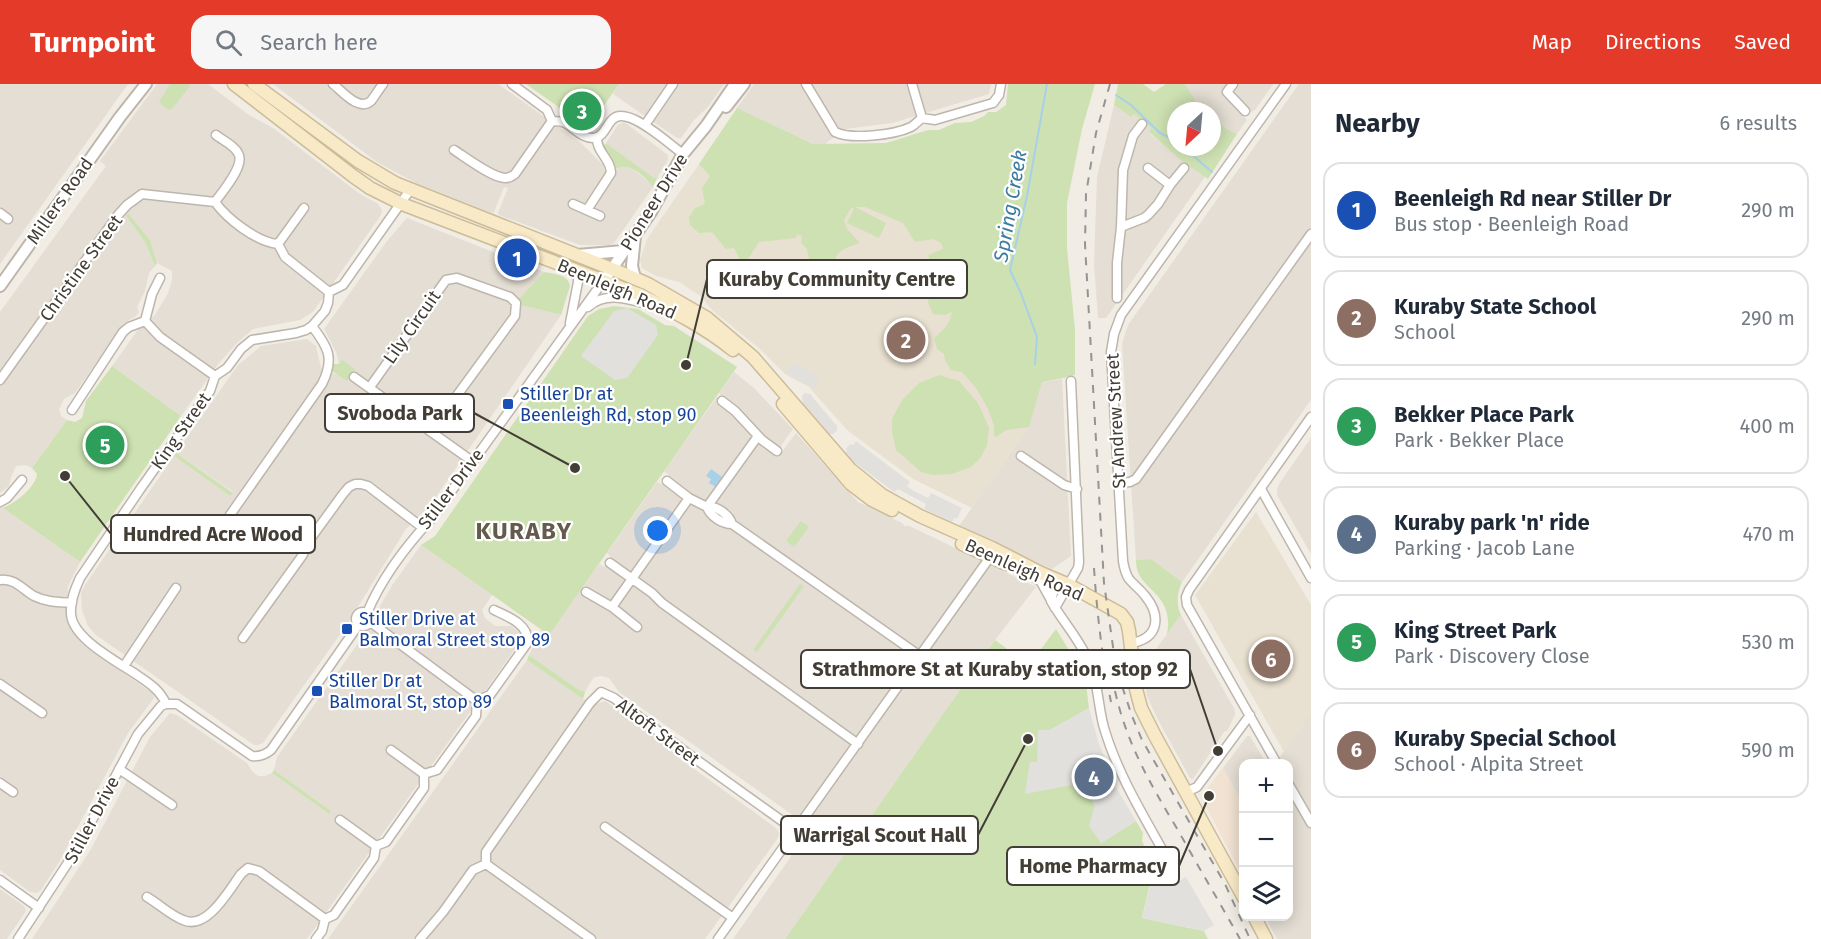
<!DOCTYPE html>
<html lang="en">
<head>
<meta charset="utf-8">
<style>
  body { margin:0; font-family:"Fira Sans",sans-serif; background:#f6f6f7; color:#1f2937 }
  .controls { position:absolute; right:18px; bottom:18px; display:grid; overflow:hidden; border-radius:12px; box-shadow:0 3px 15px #0003 }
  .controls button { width:54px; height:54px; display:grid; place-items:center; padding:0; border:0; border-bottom:2px solid #e0e1e3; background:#fff; color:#1f2937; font:30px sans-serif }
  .compass { position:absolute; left:1167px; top:18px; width:54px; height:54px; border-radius:50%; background:#fff; box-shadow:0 3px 15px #0003; rotate:206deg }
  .you { position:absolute; left:658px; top:447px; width:21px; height:21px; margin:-15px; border:4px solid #fff; border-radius:50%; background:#1a73e8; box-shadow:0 0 0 9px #1a73e833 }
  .badge { display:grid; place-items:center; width:39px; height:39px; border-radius:50%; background:#e43a29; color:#fff; font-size:20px; font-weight:700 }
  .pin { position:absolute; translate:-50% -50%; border:3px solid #fff; box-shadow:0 2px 6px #0006 }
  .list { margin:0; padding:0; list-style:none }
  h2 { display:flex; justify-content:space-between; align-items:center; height:78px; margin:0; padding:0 24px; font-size:26px }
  h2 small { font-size:20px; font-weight:400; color:#747a83 }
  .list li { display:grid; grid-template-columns:39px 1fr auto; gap:18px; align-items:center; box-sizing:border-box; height:96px; margin:0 12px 12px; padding:0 12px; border:2px solid #e0e1e3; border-radius:18px }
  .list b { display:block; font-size:22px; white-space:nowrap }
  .list p { margin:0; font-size:20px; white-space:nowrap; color:#747a83 }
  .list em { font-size:20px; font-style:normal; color:#747a83 }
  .icon { flex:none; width:33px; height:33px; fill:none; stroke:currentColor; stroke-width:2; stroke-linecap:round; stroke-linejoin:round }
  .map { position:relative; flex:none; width:1311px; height:855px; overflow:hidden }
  header { display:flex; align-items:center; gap:36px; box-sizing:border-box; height:84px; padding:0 30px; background:#e43a29; color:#fff }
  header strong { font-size:28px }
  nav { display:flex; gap:33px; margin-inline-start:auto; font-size:21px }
  .search { width:420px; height:54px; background:#f6f6f7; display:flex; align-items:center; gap:15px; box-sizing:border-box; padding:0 21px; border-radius:18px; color:#747a83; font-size:22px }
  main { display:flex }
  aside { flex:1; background:#fff }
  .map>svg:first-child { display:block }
  .residential { fill:#e4ded4 }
  .commercial { fill:#f1e2d2 }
  .education { fill:#e8e0d0 }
  .green { fill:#cee1b2 }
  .parking { fill:#e2e0dd }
  .water { fill:#a7d1e8 }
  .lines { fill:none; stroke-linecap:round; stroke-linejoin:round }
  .stream { stroke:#a7d1e8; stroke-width:2 }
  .minor-casing { stroke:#beb6ac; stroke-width:11 }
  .tertiary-casing { stroke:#beb6ac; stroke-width:14 }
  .secondary-casing { stroke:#ccbc99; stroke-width:15 }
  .minor { stroke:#fff; stroke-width:8 }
  .tertiary { stroke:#fff; stroke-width:10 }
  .secondary { stroke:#f9eac7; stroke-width:12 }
  .rail { stroke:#949494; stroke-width:2; stroke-dasharray:8 8; stroke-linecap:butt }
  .transit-dot { fill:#1a4fb4; stroke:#fff; stroke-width:2 }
  .labels { text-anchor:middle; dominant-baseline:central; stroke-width:4.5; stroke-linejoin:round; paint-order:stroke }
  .street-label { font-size:18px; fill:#423d35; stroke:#fff }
  .transit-label { font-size:18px; fill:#164399; stroke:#fff; text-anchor:start }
  .water-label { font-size:20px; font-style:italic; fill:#3a7ca3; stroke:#fff }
  .district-label { font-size:24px; font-weight:bold; letter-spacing:1.5px; fill:#645a4e; stroke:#fff }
  .leader { fill:none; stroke:#423d35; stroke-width:2 }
  .callout-dot { fill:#423d35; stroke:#fff; stroke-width:2 }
  .callout { fill:#fff; stroke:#423d35; stroke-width:2 }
  .callout-label { font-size:20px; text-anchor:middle; font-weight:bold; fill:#423d35 }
</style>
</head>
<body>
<header>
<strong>Turnpoint</strong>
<div class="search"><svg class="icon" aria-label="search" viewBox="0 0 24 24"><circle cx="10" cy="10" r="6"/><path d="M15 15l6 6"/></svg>Search here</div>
<nav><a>Map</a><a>Directions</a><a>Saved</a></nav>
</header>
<main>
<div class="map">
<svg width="1311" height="855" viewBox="0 0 1311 855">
  <rect width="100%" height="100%" fill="#f1ede5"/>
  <path class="residential" d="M0 0H128L0 180Z
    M157 0H208L249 31 273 44 360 110 378 120 382 126 381 131 313 228 300 236 253 245 238 258 219 279 181 332 112 282 137 247 155 231 168 209 172 196V187L157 179 150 156 128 129 126 132 145 158 155 182 149 189 145 207 137 223 139 228 136 232 124 239 75 309 64 315 59 325 61 332 67 336 32 384 26 381 16 382 11 393 9 402 0 409V228L106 82 100 77Z
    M273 0H498L580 58 603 81 604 86 626 83 631 84 651 99 653 103 614 159 610 161H580L499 131 498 129 508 104 504 103 494 128 492 129 416 99 377 78Z
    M619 0H724L708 23 694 36 681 54H677L613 10Z
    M754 0H991L989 10 892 39 845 45 825 60H813L737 24Z
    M1185 0H1273L1255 26 1251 28 1249 27 1244 33 1247 36 1237 50 1225 44 1203 18 1197 19Z
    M1299 0H1311V316L1182 498 1151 475 1136 476 1122 260 1128 241Z
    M1114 21 1131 33 1134 30 1152 44 1149 49 1183 77 1205 93 1106 234H1098L1094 180 1097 93Z
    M624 38 668 71V76L658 92 654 94 606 59 618 41Z
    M407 134 544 188 518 216 521 221 561 231 427 426 422 429 406 445 346 542 263 659 258 661H254L96 551 88 542 82 526 81 509 85 501 174 372 230 412 233 408 176 369 238 281 261 262 307 255 316 262 321 284 338 291 339 280 336 268 324 245 387 157Z
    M734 288 754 304 793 345 775 370 778 373 796 349 858 418 902 439 906 443 907 441 922 448 1036 503 995 556 785 855H733L811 744 619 608 609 594 602 592 595 593 591 597 585 608 579 606 529 571 542 546 549 550 599 480 604 483 611 473 607 469 657 398 663 401 669 391 664 387 717 313 720 317 723 315 719 309Z
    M1062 295 1071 472 1052 485 959 442 1029 343 1042 298Z
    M1311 354V470L1277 411V405L1279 400Z
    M0 420 3 424 80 478 68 502 66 531 71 545 84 561 152 609 154 614 128 649 59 778 41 806 37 809 30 808 0 786Z
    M421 461 492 511 482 526 485 534 495 542H511L519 548 521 553 520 558 307 855H32L91 765 150 653 170 629 177 631 247 679 252 687 258 692H265L272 689 329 730 331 727 274 686 277 673 379 530 380 522 393 500Z
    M1181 531 1235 626V631L1227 647 1224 648 1193 695 1190 694 1156 632 1147 612 1144 589 1145 580Z
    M527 576 583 615 597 620 605 617 663 658 676 672 776 744 779 749 778 754 705 855H328Z
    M1311 629V855H1277L1265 833 1288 832V680L1276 679Z
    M1247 652H1250L1266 679 1244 680 1243 720 1223 684Z
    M0 805 24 822 26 827 7 855H0Z"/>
  <path class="commercial" d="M1223 684 1243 720V793L1201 713Z"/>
  <path class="education" d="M699 80 847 113 1057 164 1066 294 1042 298 1029 343 972 424 913 395 847 346 809 303 785 290 760 265 712 226 702 213 679 198 656 192 642 184 640 176 647 155Z
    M1256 428 1311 521V629L1284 668 1195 511Z"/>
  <path class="green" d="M170 0H189L190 2 172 25 169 26 159 18Z
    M526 0H619L588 44Z
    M1008 0H1095L1082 45 1067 119V164L1075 246V291L1042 298 1029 343 1006 346 996 353 994 351V341L987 323 976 304 962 288 951 286 945 276 944 270 937 265 934 254C943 247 950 240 952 228L945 231 933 230 928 218 929 210 922 205 923 198 915 192 918 185C927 184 932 190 941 189L943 184C934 183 931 179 928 171L943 165 941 159 933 155 915 158 903 139 865 123H855L886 139 879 154 847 139 854 124H851L844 136 847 145 860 159C836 166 837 170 827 192L819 195 812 191 814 185 818 181 817 178 809 175 807 165 801 159 802 152 798 150 795 154 759 158 736 194 734 181 739 174 734 164 726 165 712 148 699 149 690 141 689 133 695 124 705 120 702 104 710 92 699 80 737 24 813 60 886 59 928 46H939L955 39 971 38 984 32 988 28H996L1006 21Z
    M1118 0H1143L1154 8 1166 0H1185L1197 19 1203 18 1210 27H1176V63H1212V29L1225 44 1237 50 1208 95 1183 78 1149 48 1151 44 1134 30 1131 33 1114 21Z
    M606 59 654 94 658 92 653 103C649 96 636 85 627 83 625 83 618 84 616 84L613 76 603 63Z
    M128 129 150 156 157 179 155 182 145 158 126 132Z
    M544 188C554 190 568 190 570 202L561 231 521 221 518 216Z
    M614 222 638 225 665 241 674 242 737 283 549 551 421 461 435 452 588 232 599 225Z
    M342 276 355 285 347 297 332 287 333 280H339Z
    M112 282 181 332 80 478 3 424C14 420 36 403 37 390L32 384 67 336 75 338 82 334 86 317Z
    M939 291 959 297 978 319 989 344 987 361 981 373 971 383 952 390 933 391 921 388 896 366 892 348V335L902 316 919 299Z
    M176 369 233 409 230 412 174 372Z
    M801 437 809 443 794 463 786 457Z
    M1151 475 1182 498C1177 509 1176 520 1181 531L1167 550C1175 506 1135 507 1136 476Z
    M800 500 804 502 757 568 753 566Z
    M1056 545 1085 592 1089 624 1050 646 1095 721 1101 759 1136 737 1143 749 1142 757 1147 767H1152L1156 773 1142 834 1204 847 1208 855H785L995 556 1029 581Z
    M529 571 579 606 585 608 583 615 527 576Z
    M274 686 331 727 329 730 272 689Z"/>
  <path class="parking" d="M627 224 656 241 658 251 627 294 615 296 581 272 614 227Z
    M795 279 818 292 816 305 803 299 786 288 790 282 792 284Z
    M805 309 810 310 837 342V347L833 350H829L803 320 802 312Z
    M856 357 910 398 907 402 912 406 928 414 931 409 962 424 957 435 954 434 952 438 924 425 926 420 898 405 894 408 845 371 847 367 846 365 850 360 853 361Z
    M1089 624 1099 660 1110 686 1107 688 1136 737 1101 759 1089 742 1095 721 1082 699 1025 710 1030 678H1037L1038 646H1050Z
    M1186 793 1214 841 1204 847 1142 834 1151 797 1171 802Z"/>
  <path class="water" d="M711 385 722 393 716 403 709 399 711 395 706 392Z"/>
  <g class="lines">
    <path class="stream" d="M1116 11 1131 21 1160 49 1176 57
      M1183 63 1212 88
      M1035 280 1037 253 1020 207 1010 186 1027 112 1047 0"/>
    <defs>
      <path id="minor" d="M333 0C342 7 359 28 371 17 375 12 379 5 383 0
        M512 0 547 26 552 37C557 37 561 37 565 39 574 44 583 55 594 54 604 53 606 41 613 35 628 21 670 61 683 70
        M806 0 835 48C851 56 894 51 911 43 915 41 918 37 922 34L935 36 993 19 999 11 1001 0
        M912 0 922 34
        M1233 0 1227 8 1245 27
        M645 41 673 0
        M454 66C465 73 494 95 506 94 510 94 512 92 515 90L552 37
        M1148 84 1170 101
        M215 118C222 108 246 81 238 69 234 61 222 56 216 51
        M573 120 600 132
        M587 126 611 89C611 75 596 68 597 53
        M0 129 8 135
        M1121 143 1144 134 1148 131 1158 120 1170 101 1184 84
        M278 160 304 124
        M160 194 152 210 145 237 160 253 215 292
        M1117 214V179L1121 143 1123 86 1133 52 1142 40
        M588 223C607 206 631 216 653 222
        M570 239 578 198V187
        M354 293 472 377
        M0 296 118 131 127 121 142 110 215 118C227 135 257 158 278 160L285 173 329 208
        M370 303 446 196 457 194 510 213 516 219 515 232 431 347
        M722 317 735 327 762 356 777 367
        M72 326 123 248 129 243 145 237
        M1021 372 1064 401 1077 405
        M667 397 689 414 707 423C717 421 730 432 732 440
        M1119 399 1130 398 1136 395 1311 150
        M1261 405 1311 494
        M0 418 7 414 22 396
        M707 423C710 432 722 440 732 440L920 572
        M707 423 758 352
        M230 431 322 300C335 274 328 263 312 242
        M610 479 652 509 662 519 858 660
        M1032 492 1041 498 1051 516
        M0 496C15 494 22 505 34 512 46 518 59 518 72 519
        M1055 502 1051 517C1063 538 1081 557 1090 580 1099 601 1098 626 1105 647 1119 693 1145 734 1168 776
        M586 508 612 523 637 543
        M612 523 689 414
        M1055 524 1078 484 1079 478 1071 297
        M356 535a7 7 0 1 1 14 0a7 7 0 1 1-14 0Z
        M367 529C382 493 406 462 432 434L604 196
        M243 554 302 472 311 454 343 410 349 403 355 400H361L368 402 423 444
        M1132 559C1159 554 1161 532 1146 513 1141 506 1134 501 1129 495 1125 489 1124 483 1123 477L1111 268 1114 250 1121 231 1286 0
        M124 582 176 504
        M0 600 42 629
        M477 617 490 611 528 558C528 540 509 533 494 526
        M166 620C160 606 149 599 137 591 118 578 71 554 71 529 70 517 75 505 80 494L141 404 210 307 215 292 227 284 241 265 252 256 296 249 306 246 312 242 325 227 328 219 329 208 343 201 410 106
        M391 666 424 690
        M1277 680 1187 521 1186 513 1189 506 1311 333
        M119 685 172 721
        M0 699 13 708
        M1288 699 1311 739
        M1186 708 1197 703 1250 631
        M340 736 376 762
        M605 743 733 834
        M486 780V768L590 619 601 608 614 614 683 666 796 747
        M486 780 591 855
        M0 796 39 824
        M147 813C159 820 170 831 183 836 207 847 229 806 241 790L248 784 259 787 325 835
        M18 855 75 768 138 650 161 622 166 620H177L252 672C260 673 265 671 271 666L359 540
        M316 855 322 847 325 835 334 831 374 774 376 762 386 758 424 704V690L437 686 476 632 477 617 369 537
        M420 855 443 828 473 786 486 780
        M718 855 988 476 991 468"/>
      <path id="tertiary" d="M726 23 744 0
        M578 171 623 167
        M607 192 651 128 683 70 706 42 735 0
        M635 194 632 182 635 152
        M0 202 120 33 146 0"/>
      <path id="secondary" d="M234 0 353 92 370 104 402 120 638 210C671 226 705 243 733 266
        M254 0 358 77 395 99 622 189 648 200 707 234 753 273 850 385 882 411 920 432 992 464 1041 489 1069 501 1121 530 1127 538 1129 547 1136 605 1141 624 1154 650 1244 814
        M783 320 851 400 872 416 892 426
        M962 460 1006 480
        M1254 832 1266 855"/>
    </defs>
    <use href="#minor" class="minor-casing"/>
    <use href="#tertiary" class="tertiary-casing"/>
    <use href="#secondary" class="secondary-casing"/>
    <use href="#minor" class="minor"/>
    <use href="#tertiary" class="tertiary"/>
    <use href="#secondary" class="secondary"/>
    <path class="rail" d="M1110 0 1096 49 1086 110 1085 160 1104 499 1116 584 1132 632 1142 656 1225 800 1250 855
      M1094 484C1097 529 1102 573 1111 618
      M1115 607C1127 661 1151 701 1179 748 1199 784 1220 819 1240 855"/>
  </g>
  <g class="transit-dot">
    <rect x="502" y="314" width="12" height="12" rx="3"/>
    <rect x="341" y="539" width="12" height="12" rx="3"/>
    <rect x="311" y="601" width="12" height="12" rx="3"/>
  </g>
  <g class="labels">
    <g class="street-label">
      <text transform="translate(60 117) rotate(-55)">Millers Road</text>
      <text transform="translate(654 118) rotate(-58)">Pioneer Drive</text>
      <text transform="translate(81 184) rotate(-54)">Christine Street</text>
      <text transform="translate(617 205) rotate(23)">Beenleigh Road</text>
      <text transform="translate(412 243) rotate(-55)">Lily Circuit</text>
      <text transform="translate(1116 337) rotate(-93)">St Andrew Street</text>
      <text transform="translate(181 347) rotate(-55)">King Street</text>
      <text transform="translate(451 405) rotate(-53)">Stiller Drive</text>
      <text transform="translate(1024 486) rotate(24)">Beenleigh Road</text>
      <text transform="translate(658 648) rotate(37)">Altoft Street</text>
      <text transform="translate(92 736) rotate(-62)">Stiller Drive</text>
    </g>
    <g class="transit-label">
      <text x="520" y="310">Stiller Dr at<tspan x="520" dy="21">Beenleigh Rd, stop 90</tspan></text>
      <text x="359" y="535">Stiller Drive at<tspan x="359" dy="21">Balmoral Street stop 89</tspan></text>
      <text x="329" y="597">Stiller Dr at<tspan x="329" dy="21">Balmoral St, stop 89</tspan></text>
    </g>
    <g class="water-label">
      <text transform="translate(1010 122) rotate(-80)">Spring Creek</text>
    </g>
    <g class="district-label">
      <text x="524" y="447">KURABY</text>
    </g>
  </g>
  <path class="leader" d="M686 281L707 195M575 384L474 329M65 392L111 450M1218 667L1190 585M1028 655L978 751M1209 712L1179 782"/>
  <g class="callout-dot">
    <circle cx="686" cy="281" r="6"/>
    <circle cx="575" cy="384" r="6"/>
    <circle cx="65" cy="392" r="6"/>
    <circle cx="1218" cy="667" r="6"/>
    <circle cx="1028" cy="655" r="6"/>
    <circle cx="1209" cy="712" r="6"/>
  </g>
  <g class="callout">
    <rect x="707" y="176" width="260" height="38" rx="6"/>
    <rect x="325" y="310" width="149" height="38" rx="6"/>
    <rect x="111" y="431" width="204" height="38" rx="6"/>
    <rect x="801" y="566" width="389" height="38" rx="6"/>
    <rect x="781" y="732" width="197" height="38" rx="6"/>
    <rect x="1007" y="763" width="172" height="38" rx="6"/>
  </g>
  <g class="callout-label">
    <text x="837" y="202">Kuraby Community Centre</text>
    <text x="400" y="336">Svoboda Park</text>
    <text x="213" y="457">Hundred Acre Wood</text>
    <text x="995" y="592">Strathmore St at Kuraby station, stop 92</text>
    <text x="880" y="758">Warrigal Scout Hall</text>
    <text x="1093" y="789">Home Pharmacy</text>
  </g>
</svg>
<div class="controls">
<button>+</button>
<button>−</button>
<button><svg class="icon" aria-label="layers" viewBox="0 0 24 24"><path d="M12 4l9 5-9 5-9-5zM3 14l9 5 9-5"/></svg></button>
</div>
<svg class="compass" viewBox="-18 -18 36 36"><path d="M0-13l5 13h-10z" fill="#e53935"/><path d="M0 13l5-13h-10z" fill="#747a83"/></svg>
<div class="you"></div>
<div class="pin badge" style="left:517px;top:174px;background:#1a4fb4">1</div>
<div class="pin badge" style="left:906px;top:256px;background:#8d6e63">2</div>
<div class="pin badge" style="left:582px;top:27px;background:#2e9e5b">3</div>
<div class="pin badge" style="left:1094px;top:693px;background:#5c6f8a">4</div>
<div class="pin badge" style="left:105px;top:361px;background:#2e9e5b">5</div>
<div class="pin badge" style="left:1271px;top:575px;background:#8d6e63">6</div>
</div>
<aside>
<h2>Nearby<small>6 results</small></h2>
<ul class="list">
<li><span class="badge" style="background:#1a4fb4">1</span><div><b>Beenleigh Rd near Stiller Dr</b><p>Bus stop · Beenleigh Road</p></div><em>290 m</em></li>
<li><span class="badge" style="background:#8d6e63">2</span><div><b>Kuraby State School</b><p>School</p></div><em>290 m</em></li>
<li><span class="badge" style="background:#2e9e5b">3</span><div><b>Bekker Place Park</b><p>Park · Bekker Place</p></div><em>400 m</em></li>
<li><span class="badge" style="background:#5c6f8a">4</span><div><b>Kuraby park 'n' ride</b><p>Parking · Jacob Lane</p></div><em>470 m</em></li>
<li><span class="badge" style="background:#2e9e5b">5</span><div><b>King Street Park</b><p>Park · Discovery Close</p></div><em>530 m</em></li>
<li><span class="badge" style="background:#8d6e63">6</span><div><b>Kuraby Special School</b><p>School · Alpita Street</p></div><em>590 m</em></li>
</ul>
</aside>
</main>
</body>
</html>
